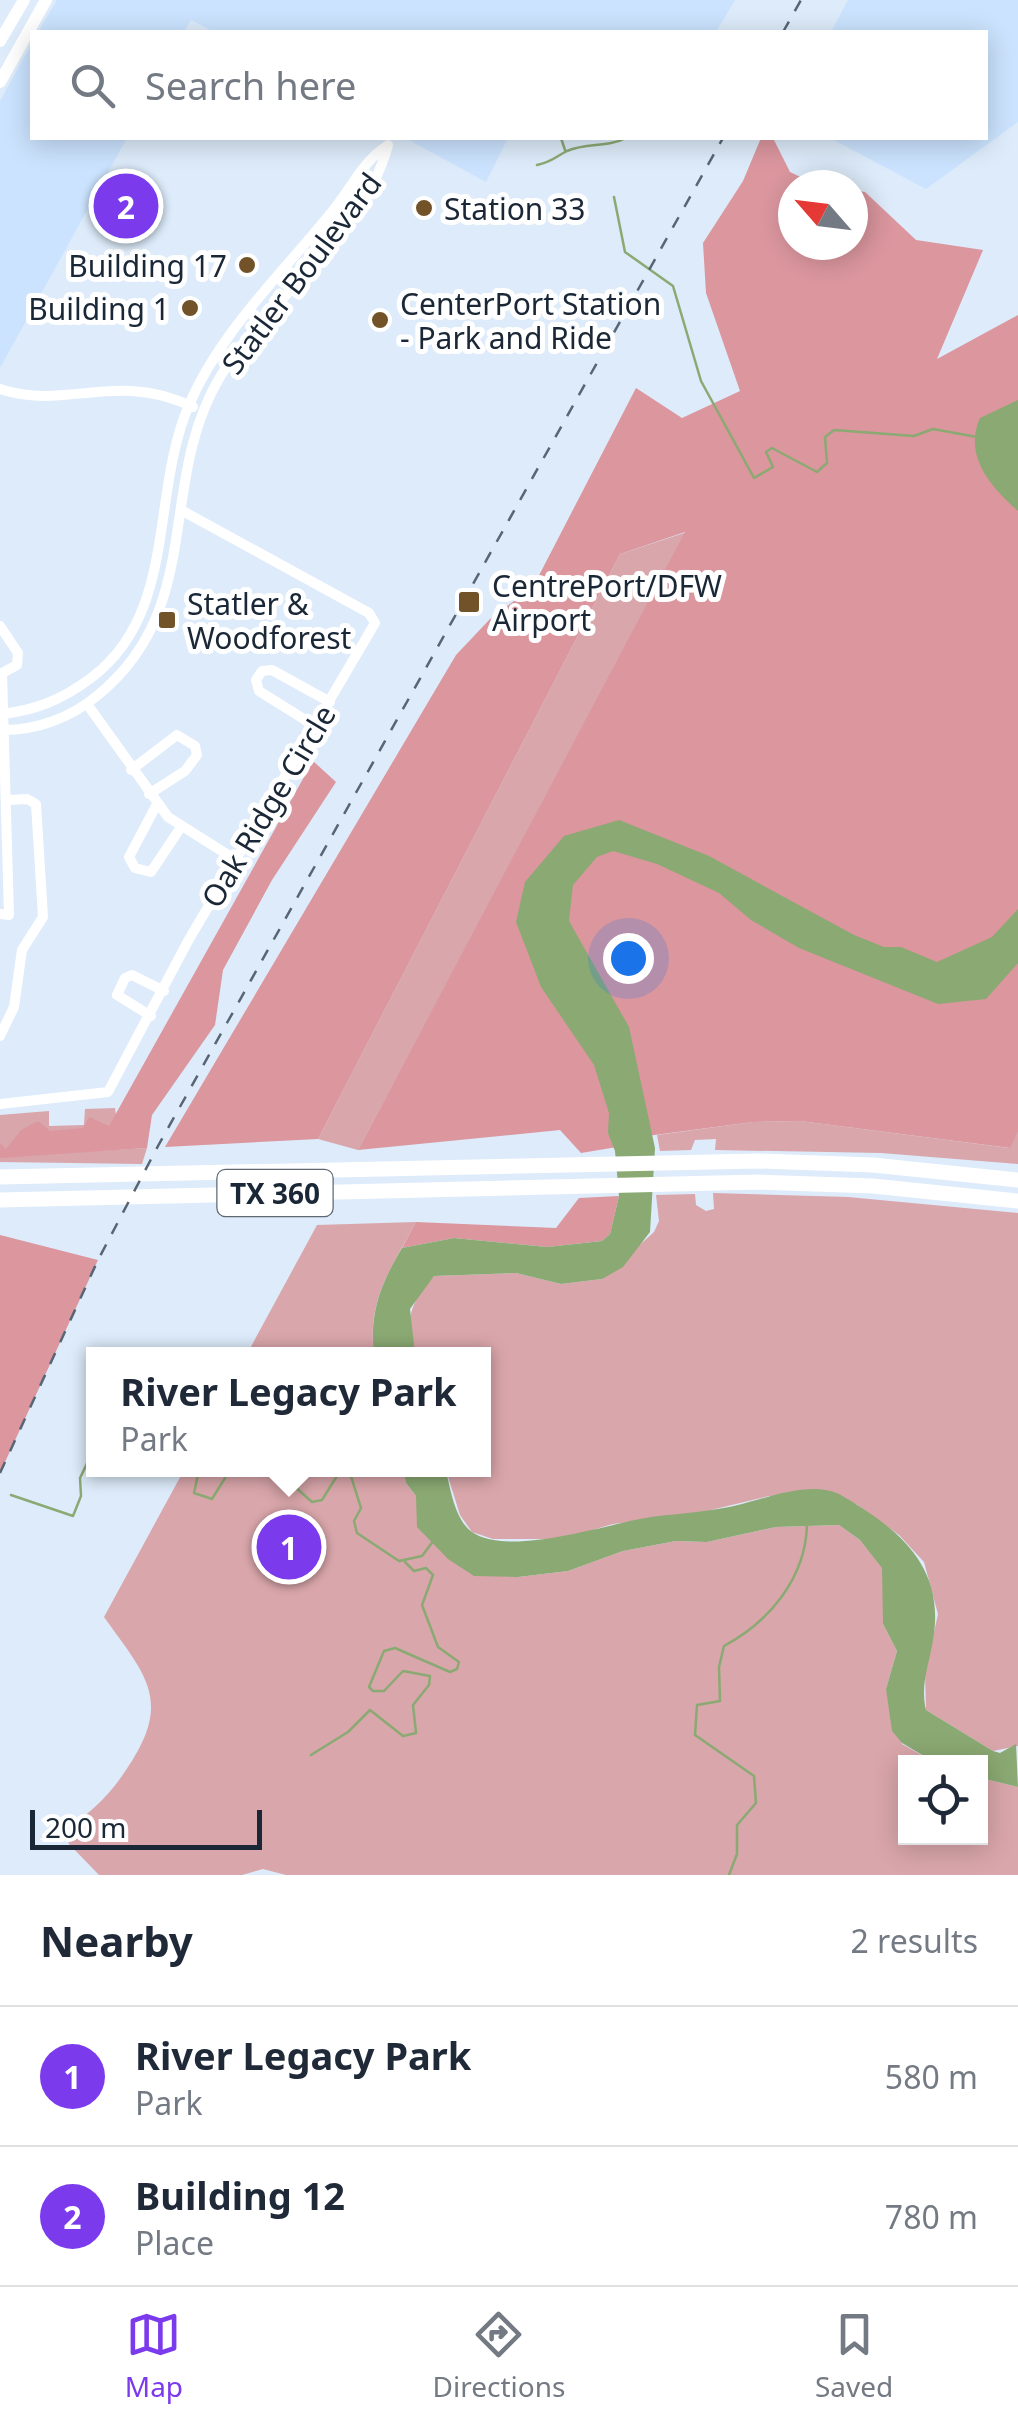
<!DOCTYPE html>
<html lang="en">
<head>
<meta charset="utf-8">
<style>
  body { margin:0; font-family:"Noto Sans",sans-serif; background:#f6f6f7; color:#1f2937 }
  .controls { position:absolute; right:30px; bottom:30px; display:grid; overflow:hidden; border-radius:0px; box-shadow:0 5px 25px #0003 }
  .controls button { width:90px; height:90px; display:grid; place-items:center; padding:0; border:0; border-bottom:2px solid #e0e1e3; background:#fff; color:#1f2937; font:50px sans-serif }
  .compass { position:absolute; left:778px; top:170px; width:90px; height:90px; border-radius:50%; background:#fff; box-shadow:0 5px 25px #0003; rotate:298deg }
  .scale { position:absolute; left:30px; bottom:25px; width:232px; box-sizing:border-box; padding-left:10px; border:5px solid #1a2736; border-top:0; font-size:28px; line-height:35px; white-space:nowrap; color:#1a2736; -webkit-text-stroke:8px #fff; paint-order:stroke }
  .you { position:absolute; left:628px; top:958px; width:35px; height:35px; margin:-25px; border:8px solid #fff; border-radius:50%; background:#1a73e8; box-shadow:0 0 0 15px #1a73e833 }
  .badge { display:grid; place-items:center; width:65px; height:65px; border-radius:50%; background:#7c3aed; color:#fff; font-size:32px; font-weight:700 }
  .pin { position:absolute; translate:-50% -50%; border:5px solid #fff; box-shadow:0 2px 10px #0006 }
  .popup { position:absolute; left:86px; top:1347px; width:405px; height:130px; box-sizing:border-box; display:grid; place-content:center; border-radius:0px; background:#fff; filter:drop-shadow(0 2px 8px #0005); font-size:32px; white-space:nowrap; color:#747a83 }
  .popup b { font-size:38px; color:#1f2937 }
  .popup::after { content:''; position:absolute; left:50%; top:100%; margin-left:-20px; border:20px solid transparent; border-top-color:#fff }
  .list { margin:0; padding:0; list-style:none }
  h2 { display:flex; justify-content:space-between; align-items:center; height:130px; margin:0; padding:0 40px; font-size:42px }
  h2 small { font-size:32px; font-weight:400; color:#747a83 }
  .list li { display:grid; grid-template-columns:65px 1fr auto; gap:30px; align-items:center; box-sizing:border-box; height:140px; padding:0 40px; border-top:2px solid #e0e1e3 }
  .list b { display:block; font-size:38px; white-space:nowrap }
  .list p { margin:0; font-size:32px; white-space:nowrap; color:#747a83 }
  .list em { font-size:32px; font-style:normal; color:#747a83 }
  .icon { flex:none; width:55px; height:55px; fill:none; stroke:currentColor; stroke-width:2; stroke-linecap:round; stroke-linejoin:round }
  .map { position:relative; flex:none; width:1018px; height:1875px; overflow:hidden }
  .search { position:absolute; background:#fff; box-shadow:0 5px 25px #0003; left:30px; right:30px; top:30px; height:110px; display:flex; align-items:center; gap:25px; box-sizing:border-box; padding:0 35px; border-radius:0px; color:#747a83; font-size:38px }
  .sheet { height:410px; background:#fff }
  nav { display:flex; justify-content:space-around; align-items:center; box-sizing:border-box; height:140px; border-top:2px solid #e0e1e3; background:#fff; font-size:28px; color:#747a83 }
  nav a { display:grid; justify-items:center; gap:5px }
  nav .on { color:#7c3aed }
  .map>svg:first-child { display:block }
  .built { fill:#cbe3fe }
  .green { fill:#d9a6ab }
  .forest { fill:#db969e }
  .water { fill:#8ba973 }
  .lines { fill:none; stroke-linecap:round; stroke-linejoin:round }
  .stream { stroke:#8ba973; stroke-width:2.5 }
  .minor { stroke:#fff; stroke-width:10 }
  .major { stroke:#fff; stroke-width:12 }
  .highway { stroke:#fff; stroke-width:15 }
  .rail { stroke:#586574; stroke-width:2.5; stroke-dasharray:12 12; stroke-linecap:butt }
  .poi-dot { fill:#725228; stroke:#fff; stroke-width:4 }
  .labels { text-anchor:middle; dominant-baseline:central; stroke-width:10; stroke-linejoin:round; paint-order:stroke }
  .shield { fill:#fff; stroke:#5f6872; stroke-width:2.5 }
  .shield-label { font-size:28px; font-weight:bold; fill:#1a2736 }
  .poi-label { font-size:30px; fill:#1a2736; stroke:#fff; text-anchor:start }
  .street-label { font-size:30px; fill:#1a2736; stroke:#fff }
</style>
</head>
<body>
<div class="map">
<svg width="1018" height="1875" viewBox="0 0 1018 1875">
  <rect width="100%" height="100%" fill="#ddebfa"/>
  <path class="built" d="M57 0H735L716 32H214L191 20 184 32H38Z
    M848 0H1018V122L926 189 830 138H986V32H831Z
    M32 43V138H127L0 368V101Z
    M405 138H508L486 182Z"/>
  <path class="green" d="M687 532 358 1150 318 1139 620 554Z
    M115 1108 116 1115 96 1151 147 1148 142 1164 0 1162V1115L49 1111V1126L84 1125 85 1109Z
    M800 1121 1009 1148 1018 1132V1164L881 1153 715 1150 716 1139 695 1140 691 1150 660 1151 657 1135 753 1122Z
    M713 1193 848 1197 1018 1213V1746L993 1751 926 1710 925 1673 938 1614 924 1562 899 1535 856 1504 769 1496 686 1516 613 1524 561 1539H493L472 1532 460 1515 446 1470H484V1354H415C401 1325 413 1297 434 1276L516 1273 561 1284 602 1279 654 1232 659 1221 656 1195 695 1194 696 1205 706 1211 714 1209Z
    M416 1222C391 1269 367 1299 374 1354H247L317 1225Z
    M184 1470H403L406 1483 416 1496 518 1577 568 1571 623 1551 676 1541 707 1542 776 1527 839 1525 860 1540 883 1568V1624L897 1651 886 1689 902 1744 934 1762H906V1838H980L981 1778 1018 1787V1875H286L263 1869 242 1875H99L69 1844 64 1830C90 1814 109 1796 126 1770 173 1701 147 1677 104 1617Z"/>
  <path class="forest" d="M761 138H773L790 172 817 185H793V245H853V190L865 192 916 240 983 250 937 359 1018 315V1132L1010 1148 800 1121 753 1122 647 1136 635 1144 581 1153 560 1130 358 1150 685 532 620 554 318 1139 165 1147 456 655 490 619 533 587 636 388 682 418 740 391 706 293 703 243 743 181Z
    M313 761 336 782 272 880 223 970 215 1025 152 1115 147 1148 0 1158V1143L6 1149 21 1130 38 1121 50 1131 83 1128 89 1117 109 1126Z
    M619 1196 610 1234 602 1241 547 1247 454 1238 402 1248 416 1222 556 1228 579 1198Z
    M0 1235 98 1260 0 1473Z"/>
  <path class="water" d="M1018 400V511C991 487 963 456 980 418Z
    M619 820 709 856 854 935 884 947H901L937 962 992 937 1018 909V963L986 999 938 1004 799 948 751 920 719 893 657 864 613 851 597 857 573 885 569 921 629 1027 655 1148 650 1232 623 1267 602 1279 561 1284 516 1273 434 1276 410 1309 415 1354H374C369 1313 381 1283 402 1248L454 1238 547 1247 602 1241 610 1234 619 1196 615 1151 608 1133 609 1113 594 1065 541 987 516 922 525 882 564 836Z
    M403 1470H446C450 1488 455 1520 472 1532 509 1558 610 1523 651 1517 682 1513 711 1512 742 1504 769 1497 812 1481 839 1494 898 1528 946 1566 933 1640 929 1665 920 1685 926 1710L993 1751 1000 1753 1016 1744 1018 1787 981 1778 980 1762H934L902 1743 892 1731 886 1689 897 1651 883 1624 882 1568 860 1540 839 1525 776 1527 707 1542 676 1541 623 1551 568 1571 518 1577 474 1576 448 1559 417 1527 416 1496 406 1483Z"/>
  <g class="lines">
    <path class="stream" d="M561 138 565 150
      M537 165C552 162 555 157 567 151 587 142 607 148 626 138
      M614 197 625 252 673 286 701 381 754 478 773 467 766 452 772 448 817 472 827 463 825 437 834 430 914 436 933 429 977 437
      M199 1470 194 1493 212 1499 230 1470
      M290 1470 293 1485 312 1502 322 1500 340 1471 349 1470 361 1508 354 1521 357 1533 399 1561 422 1556 434 1540
      M11 1495 73 1516 81 1496 80 1478 94 1449
      M311 1755 348 1732 370 1710 403 1736 416 1733 413 1705 429 1685 430 1676 403 1671 384 1691H373L369 1687 384 1651 395 1648 450 1672 457 1669 459 1662 438 1647 422 1605 433 1575 426 1568 414 1571 405 1562
      M729 1875 737 1854V1825L756 1803 754 1776 695 1735 697 1705 720 1701 719 1667 724 1646C769 1622 806 1578 807 1524"/>
    <path class="minor" d="M0 389C65 411 118 370 193 407
      M0 626 18 653 17 665 2 673
      M87 704 168 817 236 860
      M0 714C35 711 63 699 91 678 178 613 150 495 189 405 221 330 284 272 334 209 352 187 363 161 387 146
      M315 726 259 691 256 680 262 671 272 670 330 702
      M0 730C35 731 71 718 98 695 206 607 156 484 220 377 266 301 366 232 388 145
      M131 770 177 735 195 746 197 755 185 771 149 794
      M157 804 129 857 135 868 151 872 181 827
      M0 914 9 915 2 673
      M151 1016 117 995 125 978 132 975 164 991
      M0 1036 14 1007 22 950 43 917 36 804 27 799 9 800
      M0 1104 108 1092 188 941 375 623 369 613 181 510"/>
    <path class="major" d="M0 41 24 0
      M0 82 46 0"/>
    <path class="highway" d="M0 1177 759 1161 873 1165 1018 1180
      M0 1200 758 1182 873 1186 1018 1201"/>
    <path class="rail" d="M783 32 801 0
      M0 1473 98 1260 158 1146 723 138"/>
  </g>
  <g class="poi-dot">
    <circle cx="424" cy="208" r="10"/>
    <circle cx="247" cy="265" r="10"/>
    <circle cx="190" cy="308" r="10"/>
    <circle cx="380" cy="320" r="10"/>
    <rect x="457" y="590" width="24" height="24" rx="5"/>
    <rect x="157" y="610" width="20" height="20" rx="5"/>
  </g>
  <g class="labels">
    <rect class="shield" x="217.5" y="1170" width="115" height="46" rx="8"/>
    <g class="shield-label">
      <text x="275" y="1193">TX 360</text>
    </g>
    <g class="poi-label">
      <text x="444" y="208">Station 33</text>
      <text x="227" y="265" text-anchor="end">Building 17</text>
      <text x="400" y="303">CenterPort Station<tspan x="400" dy="34">- Park and Ride</tspan></text>
      <text x="170" y="308" text-anchor="end">Building 1</text>
      <text x="492" y="585">CentrePort/DFW<tspan x="492" dy="34">Airport</tspan></text>
      <text x="187" y="603">Statler &amp;<tspan x="187" dy="34">Woodforest</tspan></text>
    </g>
    <g class="street-label">
      <text transform="translate(301 273) rotate(-53)">Statler Boulevard</text>
      <text transform="translate(268 806) rotate(-59)">Oak Ridge Circle</text>
    </g>
  </g>
</svg>
<div class="controls">
<button><svg class="icon" aria-label="locate" viewBox="0 0 24 24"><circle cx="12" cy="12" r="6"/><path d="M12 2v4M12 18v4M2 12h4M18 12h4"/></svg></button>
</div>
<svg class="compass" viewBox="-18 -18 36 36"><path d="M0-13l5 13h-10z" fill="#e53935"/><path d="M0 13l5-13h-10z" fill="#747a83"/></svg>
<div class="scale">200 m</div>
<div class="you"></div>
<div class="pin badge" style="left:289px;top:1547px">1</div>
<div class="popup"><b>River Legacy Park</b>Park</div>
<div class="pin badge" style="left:126px;top:206px">2</div>
<div class="search"><svg class="icon" aria-label="search" viewBox="0 0 24 24"><circle cx="10" cy="10" r="6"/><path d="M15 15l6 6"/></svg>Search here</div>
</div>
<section class="sheet">
<h2>Nearby<small>2 results</small></h2>
<ul class="list">
<li><span class="badge">1</span><div><b>River Legacy Park</b><p>Park</p></div><em>580 m</em></li>
<li><span class="badge">2</span><div><b>Building 12</b><p>Place</p></div><em>780 m</em></li>
</ul>
</section>
<nav>
<a class="on"><svg class="icon" aria-label="map" viewBox="0 0 24 24"><path d="M3 6l6-2 6 2 6-2v14l-6 2-6-2-6 2zM9 4v14M15 6v14"/></svg>Map</a>
<a><svg class="icon" aria-label="directions" viewBox="0 0 24 24"><path d="M12 3l9 9-9 9-9-9zM9 14v-3h6M13 9l2 2-2 2"/></svg>Directions</a>
<a><svg class="icon" aria-label="saved" viewBox="0 0 24 24"><path d="M7 4h10v16l-5-4-5 4z"/></svg>Saved</a>
</nav>
</body>
</html>
